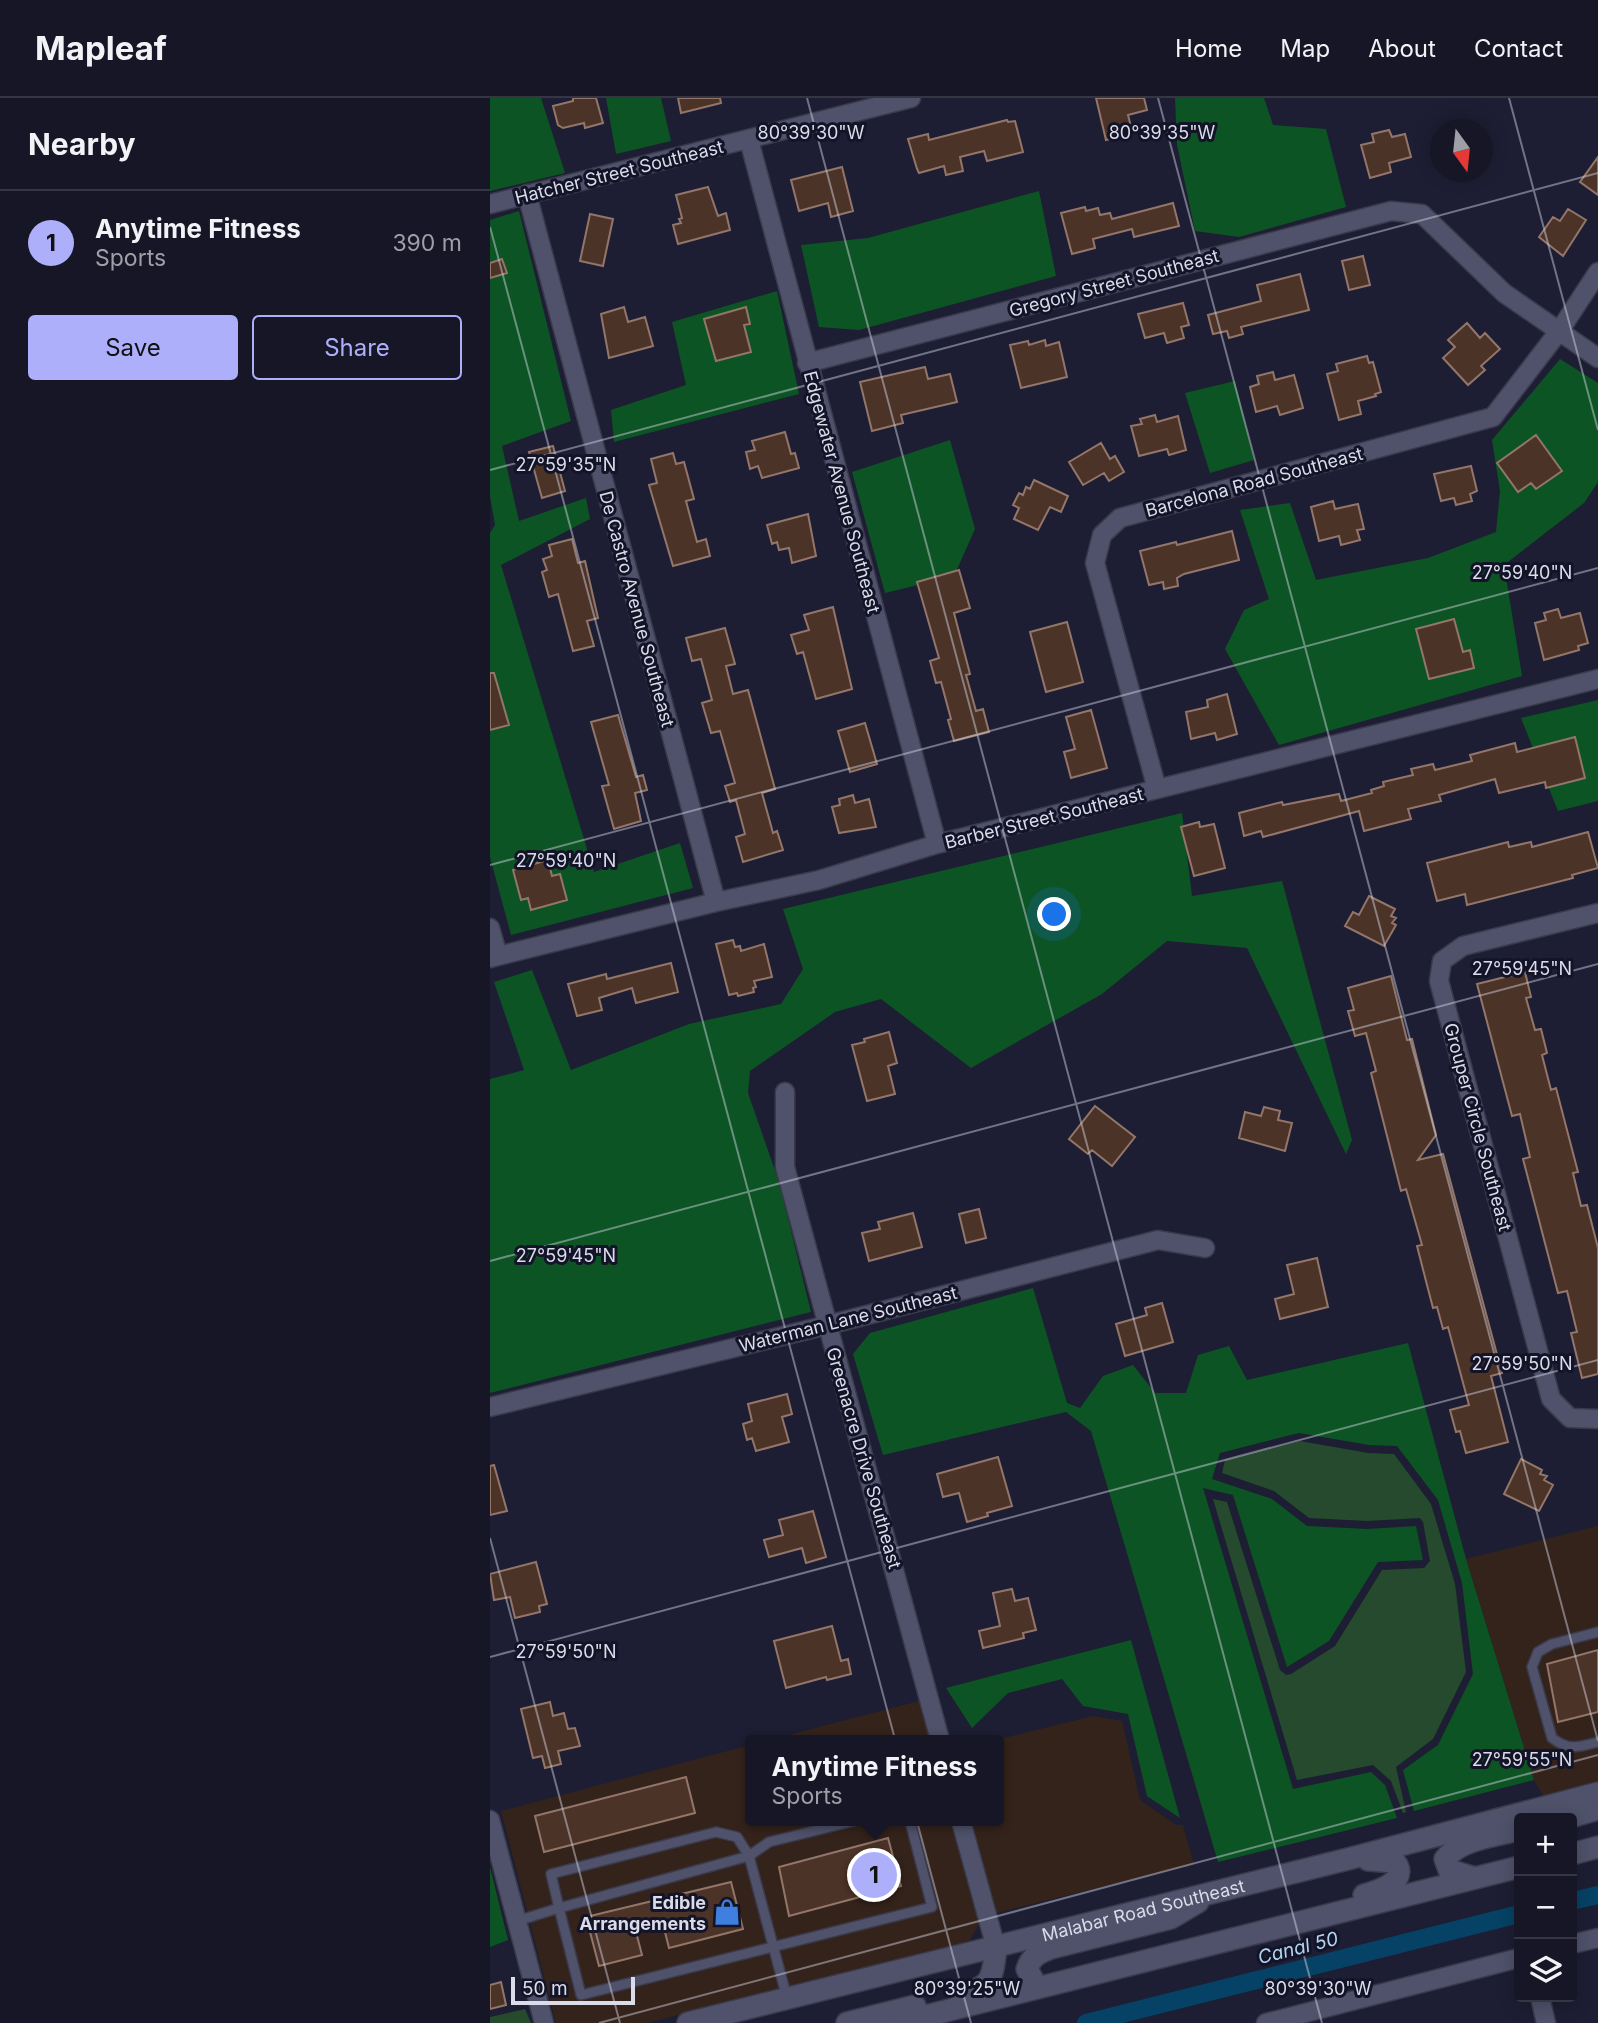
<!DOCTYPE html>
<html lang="en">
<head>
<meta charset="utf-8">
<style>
  body { margin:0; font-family:Inter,sans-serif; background:#1f1f2e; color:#f1f3f6 }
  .controls { position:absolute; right:21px; bottom:21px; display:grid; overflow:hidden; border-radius:7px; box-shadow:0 4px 18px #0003 }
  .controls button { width:63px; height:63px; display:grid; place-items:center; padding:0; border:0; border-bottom:2px solid #353543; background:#161626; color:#f1f3f6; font:35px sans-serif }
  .compass { position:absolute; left:940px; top:21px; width:63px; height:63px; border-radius:50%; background:#161626; box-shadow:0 4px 18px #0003; rotate:165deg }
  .scale { position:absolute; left:21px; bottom:18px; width:124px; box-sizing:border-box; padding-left:7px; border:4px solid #dadcea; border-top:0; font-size:19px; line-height:24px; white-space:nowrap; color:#dadcea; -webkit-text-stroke:5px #141429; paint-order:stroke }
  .you { position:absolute; left:565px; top:817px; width:24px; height:24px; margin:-18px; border:5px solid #fff; border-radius:50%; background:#1a73e8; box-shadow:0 0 0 10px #1a73e833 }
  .badge { display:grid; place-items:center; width:46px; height:46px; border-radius:50%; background:#adaffb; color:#111; font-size:23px; font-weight:700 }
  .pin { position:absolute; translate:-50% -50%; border:4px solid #fff; box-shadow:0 2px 7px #0006 }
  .popup { position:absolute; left:255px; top:1637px; width:259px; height:91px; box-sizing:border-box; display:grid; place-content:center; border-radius:7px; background:#161626; filter:drop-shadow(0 2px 5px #0005); font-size:23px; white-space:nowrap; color:#9e9fa7 }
  .popup b { font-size:26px; color:#f1f3f6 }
  .popup::after { content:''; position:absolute; left:50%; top:100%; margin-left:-14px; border:14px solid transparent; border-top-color:#161626 }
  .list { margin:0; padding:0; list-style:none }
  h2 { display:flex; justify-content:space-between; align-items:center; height:91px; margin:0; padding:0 28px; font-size:30px }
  h2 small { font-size:23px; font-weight:400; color:#9e9fa7 }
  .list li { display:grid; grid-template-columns:46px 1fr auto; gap:21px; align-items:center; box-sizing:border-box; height:105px; padding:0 28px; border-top:2px solid #353543 }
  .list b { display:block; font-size:26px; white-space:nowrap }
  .list p { margin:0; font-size:23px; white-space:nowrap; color:#9e9fa7 }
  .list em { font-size:23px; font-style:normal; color:#9e9fa7 }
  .actions { display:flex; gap:14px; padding:21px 28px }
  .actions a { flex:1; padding:16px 0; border:2px solid #adaffb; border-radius:7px; text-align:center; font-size:24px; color:#adaffb }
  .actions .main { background:#adaffb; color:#111 }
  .icon { flex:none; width:38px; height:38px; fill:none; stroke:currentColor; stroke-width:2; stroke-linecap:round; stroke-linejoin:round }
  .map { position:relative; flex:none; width:1108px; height:1925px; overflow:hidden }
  header { display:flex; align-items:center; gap:42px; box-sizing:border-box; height:98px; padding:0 35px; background:#161626; border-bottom:2px solid #353543 }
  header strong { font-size:33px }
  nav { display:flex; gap:38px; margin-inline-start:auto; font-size:24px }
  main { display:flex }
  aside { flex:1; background:#161626 }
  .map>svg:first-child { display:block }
  .commercial { fill:#34231b }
  .green { fill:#254a2d }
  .forest { fill:#0d5424 }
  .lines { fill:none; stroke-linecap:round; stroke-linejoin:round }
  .canal { stroke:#064265; stroke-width:18 }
  .building { fill:#4c3328; stroke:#937669; stroke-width:2 }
  .lane-casing { stroke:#3a3a4c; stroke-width:12 }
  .street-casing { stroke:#3a3a4c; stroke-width:21 }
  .secondary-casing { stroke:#3a3a4c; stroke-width:24 }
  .lane { stroke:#4f526a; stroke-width:9 }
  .street { stroke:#4f526a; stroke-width:18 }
  .secondary { stroke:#4f526a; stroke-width:21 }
  .ticks { fill:none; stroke:#dadcea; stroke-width:2; stroke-opacity:0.45 }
  .labels { text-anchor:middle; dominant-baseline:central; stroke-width:6; stroke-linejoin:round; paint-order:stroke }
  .street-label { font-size:18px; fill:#dadcea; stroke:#141429 }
  .poi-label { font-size:18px; font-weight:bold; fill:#dadcea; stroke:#141429; text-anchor:end }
  .water-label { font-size:19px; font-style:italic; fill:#b2d5f1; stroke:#141429 }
  .ticks-label { font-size:18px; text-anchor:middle; fill:#dadcea; stroke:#141429; stroke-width:6; stroke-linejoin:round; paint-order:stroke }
</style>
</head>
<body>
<header>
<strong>Mapleaf</strong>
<nav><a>Home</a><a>Map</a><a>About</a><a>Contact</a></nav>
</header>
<main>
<aside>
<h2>Nearby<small></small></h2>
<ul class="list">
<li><span class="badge">1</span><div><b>Anytime Fitness</b><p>Sports</p></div><em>390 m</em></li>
</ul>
<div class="actions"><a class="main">Save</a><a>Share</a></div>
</aside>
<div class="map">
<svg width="1108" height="1925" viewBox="0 0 1108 1925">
  <rect width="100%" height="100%" fill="#1d1e33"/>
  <path class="commercial" d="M1108 1428V1689L1056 1703 1044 1682 976 1461Z
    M433 1602 443 1642H279Z
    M603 1618 632 1623 650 1702 686 1727H693L704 1766 506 1815 481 1723H508V1642H506Z
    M260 1647V1723H465L489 1815 488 1828 480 1842 471 1847 156 1925H66L11 1713Z"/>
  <path class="green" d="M810 1343 878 1355 904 1356 941 1406 965 1486 976 1574 943 1641 906 1669 916 1714 913 1715 901 1683 883 1667 807 1682 723 1401 737 1404 790 1572 796 1577 801 1576 845 1548 892 1472 934 1470 940 1463 933 1424 930 1420 877 1423 819 1420 784 1393 732 1375 735 1362Z
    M35 1911 41 1925H0V1919Z"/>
  <path class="forest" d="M0 0H51L75 75 0 93Z
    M116 0H171L181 43 126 56Z
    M685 0H774L783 27 836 31 856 109 749 139 705 133 687 47Z
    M549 93 566 178 369 232 329 229 311 147 378 140Z
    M29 113 81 323 12 348 29 423 96 400 100 421 11 467 104 774 190 745 203 790 21 837 0 759V435L5 427 0 398V122Z
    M287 193 309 296 124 344 121 312 196 287 182 224Z
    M1070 261 1108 285V384L1094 405 1014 467 1032 578 789 647 735 551 754 512 779 501 750 412 800 405 826 482 938 460 1006 434 1010 393 1002 342Z
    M745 283 764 362 720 375 695 295Z
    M460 342 485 431 464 478 395 495 362 374Z
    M1108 602V703L1068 713 1031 620Z
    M692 715 702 798 792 783 862 1042 856 1056 757 850 677 843 612 896 481 970 391 901 345 914 260 973 258 995 289 1084 321 1214 0 1295V981L34 972 4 884 42 872 81 972 199 926 291 906 313 871 293 811Z
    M543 1190 577 1305 590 1310 613 1278 643 1267 665 1295H696L708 1257 739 1248 757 1282 918 1245 976 1461 1044 1682 924 1713 913 1672 948 1647 983 1576 972 1485 948 1402 907 1348 879 1347 809 1335 730 1355 722 1381 782 1401 817 1428 877 1431 926 1428 933 1462 888 1464 839 1543 797 1569 743 1397 713 1390 803 1691 881 1674 895 1687 907 1720 728 1764 601 1333 576 1314 393 1357 363 1256 380 1235Z
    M641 1542 690 1720 657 1698 638 1616 593 1608 572 1581 518 1595 482 1630 456 1590Z
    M0 1769 18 1842 0 1849Z"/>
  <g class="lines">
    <path class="canal" d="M1082 1803 1108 1797
      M596 1925 1029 1816"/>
  </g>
  <path class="building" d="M83 0H106L113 25 95 30 94 25 73 30 68 27 63 8 83 3Z
    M188 0H230L231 5 191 15Z
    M606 0H654L657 12 638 17 641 29 633 31 635 37 616 42Z
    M517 22 518 24 525 23 533 54 497 63 494 53 470 59 473 73 456 77 454 68 429 75 427 71 418 41 438 36 439 42Z
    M899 32 902 39 915 36 921 59 899 65 901 74 880 80 871 47 884 44 882 36Z
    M1108 59V97L1090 84Z
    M352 69 363 113 341 119 338 105 309 113 301 82Z
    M218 89 228 118 236 115 240 132 188 146 183 127 191 125 189 121 192 120 186 97Z
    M683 105 689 128 644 139 642 131 603 141 605 150 582 156 571 115 595 109 596 113 608 110 610 117 620 115 622 121Z
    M1078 111 1096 122 1073 158 1049 139 1063 119 1070 123Z
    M100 116 123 121 113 168 90 163Z
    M873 158 880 187 859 192 852 163Z
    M12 161 17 175 0 180V165Z
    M810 176 819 212 751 229 753 236 739 240 737 233 723 236 718 217 771 203 767 187Z
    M693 205 699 227 691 229 694 240 677 245 674 235 655 240 648 216Z
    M134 209 138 224 155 219 163 248 119 260 111 216Z
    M256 209 260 226 254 227 261 254 226 263 214 221Z
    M977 225 990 240 995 235 1010 251 991 268 995 272 978 287 953 260 965 249 958 242Z
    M555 242 556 248 569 244 577 279 531 290 520 247 538 243 539 247Z
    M877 258 879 265 883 264 891 294 885 296 886 298 868 303 871 316 849 322 837 276 848 273 846 266Z
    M435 269 438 281 460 276 467 304 411 317 413 325 382 333 370 284Z
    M783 274 785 282 804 277 813 310 790 317 787 308 766 314 760 289 769 286 767 278Z
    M665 317 667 324 688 318 696 352 679 357 677 351 649 358 641 328 652 326 650 321Z
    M295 334 301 356 305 355 309 370 272 380 268 368 260 371 256 354 265 352 262 343Z
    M1046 337 1072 373 1046 391 1041 385 1028 394 1007 365Z
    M611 345 620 361 625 358 634 374 619 383 614 375 593 387 579 364Z
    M63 348 75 393 52 400 39 354Z
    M183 355 186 366 194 364 204 401 196 403 207 444 216 441 220 458 183 468 159 387 167 385 161 361Z
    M981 368 987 393 980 396 982 403 966 407 964 400 951 403 944 376Z
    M544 382 578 398 571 414 560 409 548 432 524 421 529 410 523 407 529 395 533 397 536 389 540 391Z
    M843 403 845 411 868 406 874 431 867 432 870 442 851 447 849 438 829 443 821 409Z
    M318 416 326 458 302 465 299 450 289 452 287 444 282 446 277 427Z
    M742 433 749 462 694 476 687 480 688 488 674 491 673 484 659 487 650 453 686 444 687 447Z
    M82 441 88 465 95 463 108 520 97 523 104 548 83 553 68 496 59 499 52 474 57 472 53 461 62 458 59 447Z
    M469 472 480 510 464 515 480 576 476 577 486 613 493 611 499 634 464 643 458 622 461 621 451 584 446 585 440 563 449 560 427 484Z
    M343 509 362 591 326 601 313 554 307 556 301 537 319 532 314 517Z
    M1068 511 1071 520 1090 515 1098 545 1088 548 1089 552 1054 562 1045 525 1056 522 1054 515Z
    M964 521 973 554 980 552 984 570 939 581 926 531Z
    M577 524 593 584 556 594 540 534Z
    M235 530 245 566 236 568 243 596 258 592 285 691 272 695 283 735 287 733 293 752 253 764 246 739 255 736 246 702 240 704 235 688 245 685 230 633 221 635 212 605 222 602 211 561 202 563 196 540Z
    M0 575H4L19 627 0 632Z
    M737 596 747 636 727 642 725 635 701 641 696 614 718 609 717 602Z
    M601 612 617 670 581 680 574 654 585 651 576 619Z
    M128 617 146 679 153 677 157 692 145 695 151 723 124 731 112 688 119 687 101 624Z
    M375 625 387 666 360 674 348 633Z
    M1085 639 1095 680 1056 690 1055 684 1009 695 1005 681 949 697 951 703 918 711 921 721 874 733 869 713 773 739 771 733 754 738 749 715 792 704 793 707 849 696 851 703 882 695 881 692 894 688 893 684 923 677 921 671 943 666 945 672 982 663 980 657 1025 645 1027 654Z
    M363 697 365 705 379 701 386 729 349 735 342 709 350 707 349 701Z
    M709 724 710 729 724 726 735 770 704 778 691 729Z
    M1098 734 1108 770 1082 777 1083 780 977 807 975 796 947 803 937 765 1018 744 1019 749 1041 744 1042 749Z
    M58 762 62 778 70 776 77 802 41 812 38 800 31 802 23 772Z
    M879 798 905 811 901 818 906 820 902 825 906 827 894 848 855 828 863 814 869 817Z
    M243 842 245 849 250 848 251 853 274 846 282 879 264 883 266 889 263 890 264 894 248 898 247 895 239 897 226 846Z
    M181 865 188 894 146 905 142 890 109 900 112 912 87 918 78 886 116 876 117 881Z
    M1035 874 1041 899 1036 900 1045 932 1051 931 1057 955 1052 957 1061 992 1066 990 1088 1074 1083 1075 1091 1108 1097 1107 1108 1150V1276L1092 1280 1081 1235 1087 1234 1077 1193 1068 1195 1033 1061 1040 1059 1030 1016 1022 1018 987 886Z
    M901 878 917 942 922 941 946 1037 928 1062 953 1056 1012 1275 1001 1278 1018 1344 976 1355 970 1333 966 1334 960 1312 979 1307 958 1229 953 1231 947 1209 943 1210 937 1187 927 1148 932 1147 916 1091 911 1093 881 975 886 973 876 935 865 938 858 913 864 912 858 890Z
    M399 934 407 965 398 968 405 996 377 1003 362 947 375 944 374 941Z
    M605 1008 645 1039 622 1068 602 1052 598 1056 579 1041Z
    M774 1009 790 1013 788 1022 802 1025 795 1053 749 1040 755 1014 771 1018Z
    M489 1111 496 1140 476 1145 469 1116Z
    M423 1115 432 1149 379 1163 372 1135 390 1131 388 1124Z
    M827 1160 838 1209 790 1221 785 1201 804 1196 797 1167Z
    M672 1205 683 1244 635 1258 626 1226 657 1217 655 1210Z
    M297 1296 302 1316 292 1319 299 1344 266 1353 262 1340 257 1342 253 1326 262 1323 258 1306Z
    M508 1359 522 1408 497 1415 498 1418 477 1424 469 1395 453 1399 447 1376Z
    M1031 1361 1052 1372 1050 1376 1057 1378 1054 1382 1063 1387 1049 1413 1014 1396Z
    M4 1367 17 1413 0 1417V1368Z
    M323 1413 336 1459 316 1465 312 1450 279 1459 274 1442 293 1437 289 1422Z
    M46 1464 57 1506 49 1508 50 1514 25 1520 20 1499 4 1502 0 1476Z
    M522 1491 525 1503 538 1500 546 1532 533 1535 534 1540 493 1550 489 1533 510 1528 503 1495Z
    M342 1528 351 1563 358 1561 361 1576 337 1582 336 1579 296 1590 284 1543Z
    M1108 1552V1614L1068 1624 1057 1566Z
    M60 1604 63 1618 74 1615 78 1631 85 1630 90 1648 68 1653 71 1666 55 1670 52 1658 43 1660 31 1611Z
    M196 1679 205 1715 54 1754 45 1718Z
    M398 1740 411 1788 299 1818 289 1769Z
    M241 1784 253 1831 179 1850 173 1826 146 1834 152 1857 109 1868 96 1819Z
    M11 1884 16 1907 0 1911V1887Z"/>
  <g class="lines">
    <defs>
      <path id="lane" d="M1108 1534 1062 1546 1048 1554 1042 1569 1062 1640C1079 1653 1089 1649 1108 1644
        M27 1823 69 1810 91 1897 442 1809 420 1723
        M297 1900 259 1758 69 1810 61 1776 226 1734 247 1739 259 1758 279 1744 364 1723"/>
      <path id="street" d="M259 42 447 746
        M37 96 226 804
        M0 106 421 0
        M317 265 901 113 932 116 1014 195 1108 260
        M667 691 605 465 612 437 630 420 1003 319 1070 232 1108 174
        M1108 815 973 848 952 863 949 883 1061 1301 1080 1320 1108 1321
        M0 830 8 858
        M0 860 226 804 329 782 447 746 1108 581
        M295 994V1069L450 1642
        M0 1309 338 1227 668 1142 715 1150
        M0 1722 54 1925
        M471 1723 506 1850
        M1082 1846 1108 1840
        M1050 1899 1056 1925
        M776 1925 1029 1860"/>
      <g id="secondary">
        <path d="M1077 1720 1108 1711"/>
        <path d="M1082 1756 1108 1749"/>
        <path d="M985 1780 959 1772 955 1761C970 1741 1006 1738 1029 1732"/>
        <path d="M874 1797C888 1793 920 1783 905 1764L878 1762"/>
        <path d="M543 1882 537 1871C541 1858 549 1855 561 1850L681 1820 708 1804"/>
        <path d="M470 1897C503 1888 502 1881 506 1850"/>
        <path id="s1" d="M198 1925 858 1761 1108 1695"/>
        <path d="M357 1925 425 1908"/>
        <path d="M408 1925 1029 1769"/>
      </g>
    </defs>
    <use href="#lane" class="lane-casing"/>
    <use href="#street" class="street-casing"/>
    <use href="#secondary" class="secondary-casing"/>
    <use href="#lane" class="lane"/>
    <use href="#street" class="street"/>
    <use href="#secondary" class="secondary"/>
  </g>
  <path class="ticks" d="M317 0 832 1925M668 0 1108 1643M1019 0 1108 332M0 129 481 1925M0 372 1108 75M0 767 1108 470M0 1163 1108 866M0 1440 130 1925M0 1559 1108 1262M109 1925 1108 1657"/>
  <defs>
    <symbol id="shop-bare" viewBox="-9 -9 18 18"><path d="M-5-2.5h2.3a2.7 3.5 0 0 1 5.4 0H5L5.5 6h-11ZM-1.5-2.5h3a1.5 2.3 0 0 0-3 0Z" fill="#3f7fe0" stroke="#141429" stroke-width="2.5" paint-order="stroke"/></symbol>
  </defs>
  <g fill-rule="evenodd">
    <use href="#shop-bare" x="218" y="1795" width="38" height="38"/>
  </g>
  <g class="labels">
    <g class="street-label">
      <text transform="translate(129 74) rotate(-14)">Hatcher Street Southeast</text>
      <text transform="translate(624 185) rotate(-15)">Gregory Street Southeast</text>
      <text transform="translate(764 384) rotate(-15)">Barcelona Road Southeast</text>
      <text transform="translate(352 394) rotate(75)">Edgewater Avenue Southeast</text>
      <text transform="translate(147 511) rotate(75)">De Castro Avenue Southeast</text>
      <text transform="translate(554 720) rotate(-14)">Barber Street Southeast</text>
      <text transform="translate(988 1029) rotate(75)">Grouper Circle Southeast</text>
      <text transform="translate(358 1221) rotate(-14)">Waterman Lane Southeast</text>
      <text transform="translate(374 1360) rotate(74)">Greenacre Drive Southeast</text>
      <text stroke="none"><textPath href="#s1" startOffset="469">Malabar Road Southeast</textPath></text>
    </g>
    <g class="poi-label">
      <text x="216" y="1804">Edible<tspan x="216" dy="21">Arrangements</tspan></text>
    </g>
    <g class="water-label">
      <text transform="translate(808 1850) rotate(-14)">Canal 50</text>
    </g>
  </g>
  <g class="ticks-label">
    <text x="321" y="41">80°39'30"W</text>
    <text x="672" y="41">80°39'35"W</text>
    <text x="76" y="373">27°59'35"N</text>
    <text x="1032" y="481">27°59'40"N</text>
    <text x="76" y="769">27°59'40"N</text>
    <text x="1032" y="877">27°59'45"N</text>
    <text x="76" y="1164">27°59'45"N</text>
    <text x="1032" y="1272">27°59'50"N</text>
    <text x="76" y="1560">27°59'50"N</text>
    <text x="1032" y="1668">27°59'55"N</text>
    <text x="477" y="1897">80°39'25"W</text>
    <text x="828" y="1897">80°39'30"W</text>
  </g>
</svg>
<div class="controls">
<button>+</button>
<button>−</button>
<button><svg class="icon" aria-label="layers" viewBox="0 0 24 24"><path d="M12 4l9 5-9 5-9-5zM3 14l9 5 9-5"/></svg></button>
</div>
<svg class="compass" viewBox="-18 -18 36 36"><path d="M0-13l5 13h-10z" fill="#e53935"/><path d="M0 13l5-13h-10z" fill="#9e9fa7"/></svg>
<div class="scale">50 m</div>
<div class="you"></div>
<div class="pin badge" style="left:384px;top:1777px">1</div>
<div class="popup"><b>Anytime Fitness</b>Sports</div>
</div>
</main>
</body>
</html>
